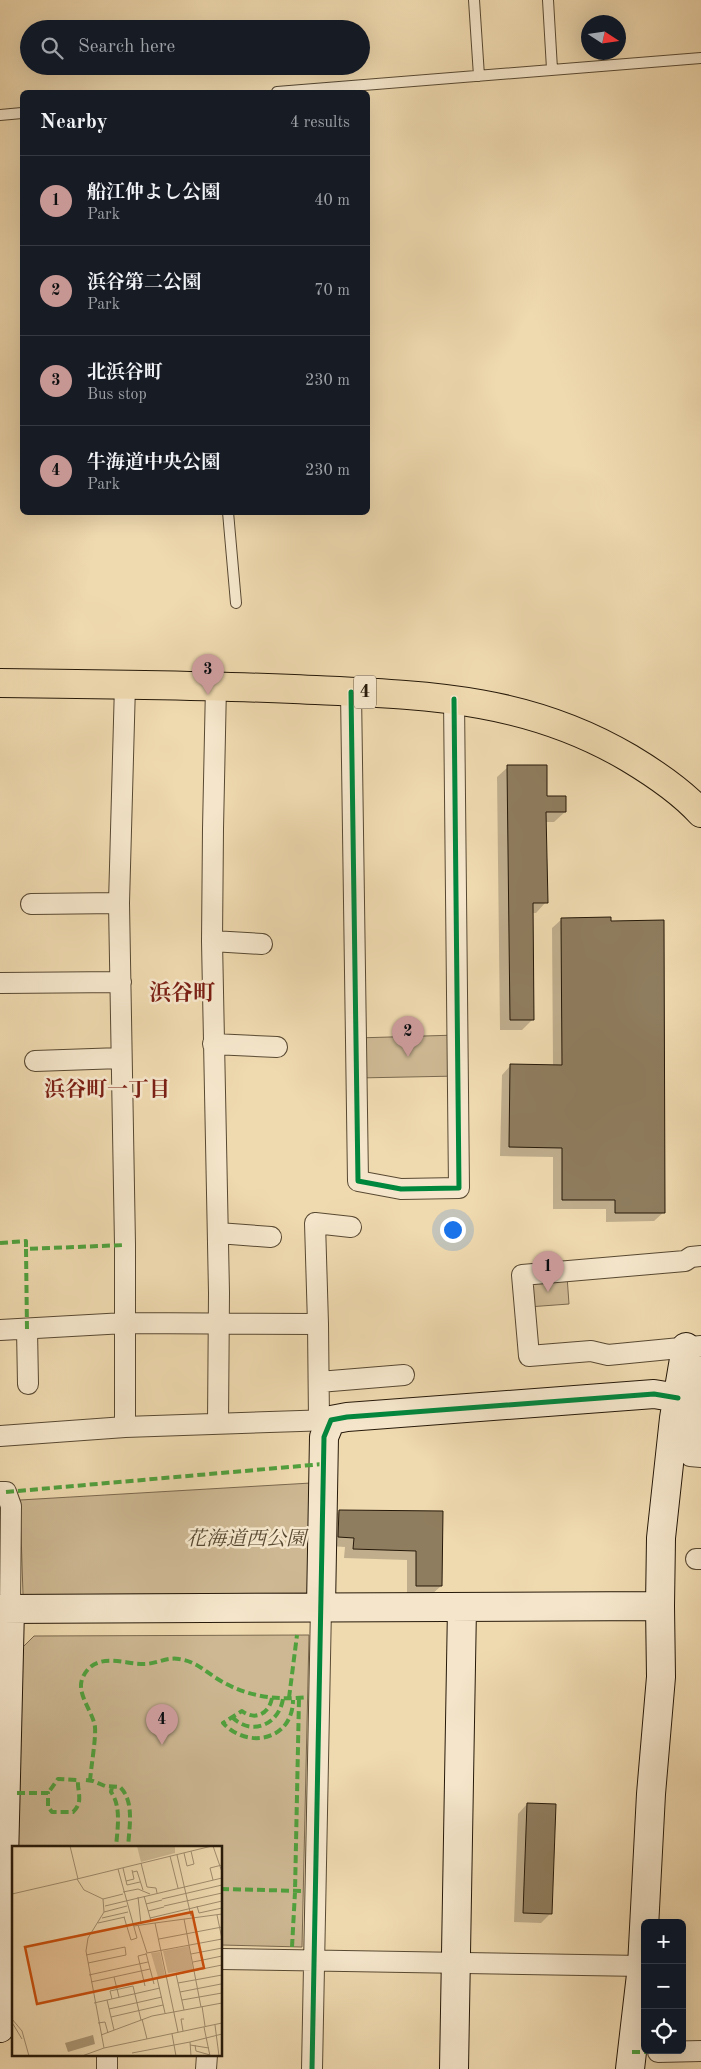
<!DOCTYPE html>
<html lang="en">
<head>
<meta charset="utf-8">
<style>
  body { margin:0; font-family:"Old Standard TT","Noto Serif JP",serif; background:#20242c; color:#f1f3f6 }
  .controls { position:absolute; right:15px; bottom:15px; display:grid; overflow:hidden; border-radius:8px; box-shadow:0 5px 20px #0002 }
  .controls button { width:45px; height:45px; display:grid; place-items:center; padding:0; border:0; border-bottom:1px solid #363941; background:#171b24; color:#f1f3f6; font:25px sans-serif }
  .compass { position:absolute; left:581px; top:15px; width:45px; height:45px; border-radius:50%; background:#171b24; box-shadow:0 5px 20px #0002; rotate:102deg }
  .you { position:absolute; left:452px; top:1229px; width:18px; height:18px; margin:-12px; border:4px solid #fff; border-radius:50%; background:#1a73e8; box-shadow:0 0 0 8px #1a73e833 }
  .badge { display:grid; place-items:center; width:32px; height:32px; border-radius:50%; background:#c59692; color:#111; font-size:16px; font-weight:700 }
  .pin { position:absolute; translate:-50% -41px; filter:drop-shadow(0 1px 2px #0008) }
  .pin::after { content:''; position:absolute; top:26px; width:18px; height:15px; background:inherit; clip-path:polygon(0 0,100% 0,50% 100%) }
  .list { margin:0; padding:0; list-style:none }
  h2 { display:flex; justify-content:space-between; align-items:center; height:65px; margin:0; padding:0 20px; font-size:21px }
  h2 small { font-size:16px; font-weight:400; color:#9ea1a6 }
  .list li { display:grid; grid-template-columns:32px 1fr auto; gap:15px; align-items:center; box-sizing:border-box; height:90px; padding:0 20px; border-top:1px solid #363941 }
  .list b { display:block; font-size:19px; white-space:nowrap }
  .list p { margin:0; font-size:16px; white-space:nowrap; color:#9ea1a6 }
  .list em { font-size:16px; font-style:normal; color:#9ea1a6 }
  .icon { flex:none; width:28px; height:28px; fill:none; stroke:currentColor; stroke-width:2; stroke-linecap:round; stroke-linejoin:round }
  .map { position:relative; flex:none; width:701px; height:2069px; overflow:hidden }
  .search { position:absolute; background:#171b24; box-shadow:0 5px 20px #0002; left:20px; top:20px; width:350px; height:55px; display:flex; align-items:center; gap:12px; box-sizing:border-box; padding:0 18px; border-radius:28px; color:#9ea1a6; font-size:19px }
  .panel { position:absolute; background:#171b24; box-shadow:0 5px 20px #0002; left:20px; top:90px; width:350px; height:425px; border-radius:8px }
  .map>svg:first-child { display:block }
  .green { fill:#cdb893; stroke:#7a684e }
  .shadow { fill:#0003 }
  .building { fill:#8f7d5f; stroke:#261909 }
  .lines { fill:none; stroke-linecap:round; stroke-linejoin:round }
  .lane-casing { stroke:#584932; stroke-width:12 }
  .street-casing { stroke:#584932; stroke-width:22 }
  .secondary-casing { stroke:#261909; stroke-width:30 }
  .primary-casing { stroke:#261909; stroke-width:30 }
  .lane { stroke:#f5e6cb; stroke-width:10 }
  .street { stroke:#f5e6cb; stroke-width:20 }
  .secondary { stroke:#f5e6cb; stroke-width:28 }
  .primary { stroke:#efd9af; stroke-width:28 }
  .quiet { stroke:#50a13e; stroke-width:4; stroke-dasharray:8 4; stroke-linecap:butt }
  .cycleway-casing { stroke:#f5e6cb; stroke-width:8 }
  .cycleway { stroke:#00873e; stroke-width:5 }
  .labels { text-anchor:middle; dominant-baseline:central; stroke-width:5; stroke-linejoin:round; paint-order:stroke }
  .shield { fill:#f5e6cb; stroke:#645643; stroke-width:1 }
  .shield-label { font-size:19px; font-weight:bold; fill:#261909 }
  .park-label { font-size:20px; font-style:italic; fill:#584932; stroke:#f5e6cb }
  .neighbourhood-label { font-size:21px; font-weight:bold; fill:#7a1f14; stroke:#f5e6cb }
  .quarter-label { font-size:22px; font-weight:bold; fill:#7a1f14; stroke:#f5e6cb }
  .inset-road { fill:none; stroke:#9f8c6d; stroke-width:1 }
  .view { fill:#cb4f0c; fill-opacity:0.15; stroke:#cb4f0c; stroke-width:2.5 }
  .inset-edge { fill:none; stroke:#261909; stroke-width:2.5 }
</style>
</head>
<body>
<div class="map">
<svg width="701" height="2069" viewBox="0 0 701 2069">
  <rect width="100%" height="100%" fill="#efd9af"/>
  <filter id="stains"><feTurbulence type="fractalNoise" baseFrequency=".004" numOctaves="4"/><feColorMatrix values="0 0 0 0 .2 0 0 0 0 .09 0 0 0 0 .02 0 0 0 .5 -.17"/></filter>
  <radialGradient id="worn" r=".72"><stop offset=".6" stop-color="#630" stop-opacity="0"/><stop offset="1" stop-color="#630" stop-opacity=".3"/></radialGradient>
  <path class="green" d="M458 1035 459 1076 357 1078 356 1038Z
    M567 1276 569 1304 528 1307 526 1280Z
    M311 1483 308 1593 23 1595 20 1500Z
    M309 1635 302 1947 221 1945V1848H15L21 1649 34 1636Z"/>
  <path class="shadow" d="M508 767 565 812 554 822H545L546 902 536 913H532L533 1019 522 1030H500L497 777Z
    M562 919 664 1212 654 1221 606 1222V1209H553V1157L500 1156 502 1075 511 1065 553 1066 552 928Z
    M339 1511 442 1512 441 1586 431 1595H407V1560L344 1558 345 1547 329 1546 330 1521Z
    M527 1804 551 1913 541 1923 514 1922 518 1814Z"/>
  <path class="building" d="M507 765H547V796H566V812H546L548 903H533L534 1020H510Z
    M611 917V921L664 920 665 1213H615V1200H562V1148L509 1147 510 1064 562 1065 561 918Z
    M339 1510 443 1511 442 1586H416V1551L353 1549 354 1538 338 1537Z
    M527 1803 556 1804 552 1914 523 1913Z"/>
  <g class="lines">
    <defs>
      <path id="lane" d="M474 0 479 76
        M548 0 552 69
        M277 92 701 58
        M0 115 22 113
        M228 512 236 603"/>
      <path id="street" d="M125 685 119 903 125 1245V1427
        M216 686 213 829 212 941 219 1293 218 1423
        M351 692 358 1181 401 1189 459 1188 454 699
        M31 904 119 903
        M212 941 262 944
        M0 983 121 982
        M213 1044 277 1047
        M35 1061 121 1058
        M218 1233 271 1237
        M701 1256 691 1257 685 1261 522 1275 529 1356 591 1351 608 1355 701 1346
        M318 1324 315 1223 351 1227
        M27 1329 28 1384
        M0 1330 125 1323 318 1324 319 1421
        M701 1346 690 1456 701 1457
        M319 1382 404 1375
        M0 1436 125 1427 331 1420
        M0 1492H6L11 1506 10 1609
        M696 1559H701
        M221 1959 642 1966
        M658 2052 701 2051
        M107 2069V2055
        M206 2069 207 2055
        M312 2069 321 1607"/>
      <path id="secondary" d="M321 1607 324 1437 331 1420 347 1417 654 1394 678 1398
        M0 1609 660 1606 661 1538 674 1418 686 1347
        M0 2028 10 1609
        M454 2069 462 1607
        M630 2069 642 1966 651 1794 661 1677 660 1606"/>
      <path id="primary" d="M0 683C98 684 196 685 294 689 415 695 521 694 629 758 654 773 681 791 701 813"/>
    </defs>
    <use href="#lane" class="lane-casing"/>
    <use href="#street" class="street-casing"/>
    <use href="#secondary" class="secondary-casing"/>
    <use href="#primary" class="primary-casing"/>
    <use href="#lane" class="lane"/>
    <use href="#street" class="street"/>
    <use href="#secondary" class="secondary"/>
    <use href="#primary" class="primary"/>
    <path class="quiet" d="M0 1243 26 1241V1249
      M27 1329 26 1249 125 1245
      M6 1492 323 1464
      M272 1698C269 1714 255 1721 242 1711L223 1723C248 1750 293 1740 293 1700
      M289 1698 297 1635
      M232 1717C252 1737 279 1724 283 1699
      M86 1780 93 1781 105 1786 120 1787C135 1802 129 1828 128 1848
      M90 1781C91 1767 96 1739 95 1727 93 1711 75 1693 83 1677 96 1650 125 1665 146 1664 158 1663 167 1657 179 1659 194 1661 204 1670 216 1678 244 1696 275 1701 308 1697
      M112 1787 111 1792C122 1807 117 1831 116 1848
      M17 1793H48V1807L52 1812H73C84 1802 77 1792 78 1780L58 1779 48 1793
      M221 1889 304 1891
      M292 1947 295 1892 299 1698
      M632 2052H658"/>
    <defs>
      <path id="cycleway" d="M351 692 358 1181 401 1189 459 1188 454 699
        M312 2069 324 1437 331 1420 347 1417 654 1394 678 1398"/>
    </defs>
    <use href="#cycleway" class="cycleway-casing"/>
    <use href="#cycleway" class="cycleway"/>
  </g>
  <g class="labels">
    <rect class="shield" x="354" y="675.5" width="22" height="33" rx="4"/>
    <g class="shield-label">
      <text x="365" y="692">4</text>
    </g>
    <g class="park-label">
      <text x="246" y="1540">花海道西公園</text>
    </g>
    <g class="neighbourhood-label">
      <text x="107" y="1090">浜谷町一丁目</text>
    </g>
    <g class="quarter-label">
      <text x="182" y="994">浜谷町</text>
    </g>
  </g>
  <g transform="translate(12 1846)">
    <rect width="210" height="210" fill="#efd9af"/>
    <path d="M125 0H163V7L129 16ZM177 100 181 124 156 127 151 105ZM148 106 153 129 146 131 139 107Z" fill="#cdb893"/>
    <path d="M81 189 83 198 56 206 53 197Z" fill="#ab9877"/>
    <path class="inset-road" d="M58 0 66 33M201 0 210 26M172 7 175 20 182 18 179 5M165 9 179 70M158 10 166 42M129 17 135 41 144 42 145 47M111 22 115 39 128 36M106 23 125 92 119 94 112 71M121 26 125 25 131 44M65 33 200 0M201 34 198 22 210 19M114 35 122 33 120 24M111 46 126 43 138 48M0 48 65 33 72 44 91 53 92 66 76 92 74 105 92 202M132 50 139 75M126 51 129 78M91 53 111 48M150 53 210 39M134 58 150 54M93 60 210 32M152 60 210 47M185 60 187 67 210 62M136 65 152 61M92 66 115 60M205 69 210 93M90 72 116 66M138 72 210 55M172 73 189 161M86 77 113 71M143 77 210 68M126 79 135 107 210 93M122 80 143 77 166 186M147 93 210 81M134 107 142 138M179 108 210 102M74 109 113 101 114 109 76 117M181 116 210 110M164 128 172 164M77 129 136 116M102 131 107 151M79 136 138 123M166 137 210 129M133 140 126 110 134 108M168 146 209 138M100 153 98 145 121 140 129 174M95 154 102 184M170 154 210 147M82 157 148 142M190 160 193 180M97 163 150 151M153 167 145 132 210 119M99 171 151 159M0 173 10 185 17 210M130 173 135 193M86 177 93 176 96 187M1 178 10 193M203 179 207 210M192 181 198 210M171 185 169 173H172M160 188 164 210M89 189 140 170 210 157M178 199 197 202M183 199 184 205 198 209M120 207 178 196M70 210 92 202 210 177M179 210 178 196 210 188"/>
    <path class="view" d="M180 66 192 122 25 158 13 101Z"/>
    <rect width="210" height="210" class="inset-edge"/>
  </g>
  <rect width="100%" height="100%" filter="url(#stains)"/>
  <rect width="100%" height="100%" fill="url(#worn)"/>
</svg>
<div class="controls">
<button>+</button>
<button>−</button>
<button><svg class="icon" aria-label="locate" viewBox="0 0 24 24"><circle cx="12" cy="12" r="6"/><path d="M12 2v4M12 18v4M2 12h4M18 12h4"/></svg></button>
</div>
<svg class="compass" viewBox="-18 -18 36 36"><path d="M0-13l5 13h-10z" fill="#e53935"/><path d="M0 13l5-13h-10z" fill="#9ea1a6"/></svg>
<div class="you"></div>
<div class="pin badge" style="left:548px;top:1292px">1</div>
<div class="pin badge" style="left:408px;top:1057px">2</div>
<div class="pin badge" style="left:208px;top:695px">3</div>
<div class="pin badge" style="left:162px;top:1745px">4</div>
<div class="search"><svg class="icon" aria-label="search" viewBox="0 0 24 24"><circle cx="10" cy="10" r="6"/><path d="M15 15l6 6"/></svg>Search here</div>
<section class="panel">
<h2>Nearby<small>4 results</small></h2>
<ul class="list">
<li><span class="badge">1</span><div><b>船江仲よし公園</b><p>Park</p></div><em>40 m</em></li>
<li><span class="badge">2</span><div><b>浜谷第二公園</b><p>Park</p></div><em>70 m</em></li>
<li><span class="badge">3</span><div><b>北浜谷町</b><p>Bus stop</p></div><em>230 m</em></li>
<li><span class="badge">4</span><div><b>牛海道中央公園</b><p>Park</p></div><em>230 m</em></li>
</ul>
</section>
</div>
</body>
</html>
